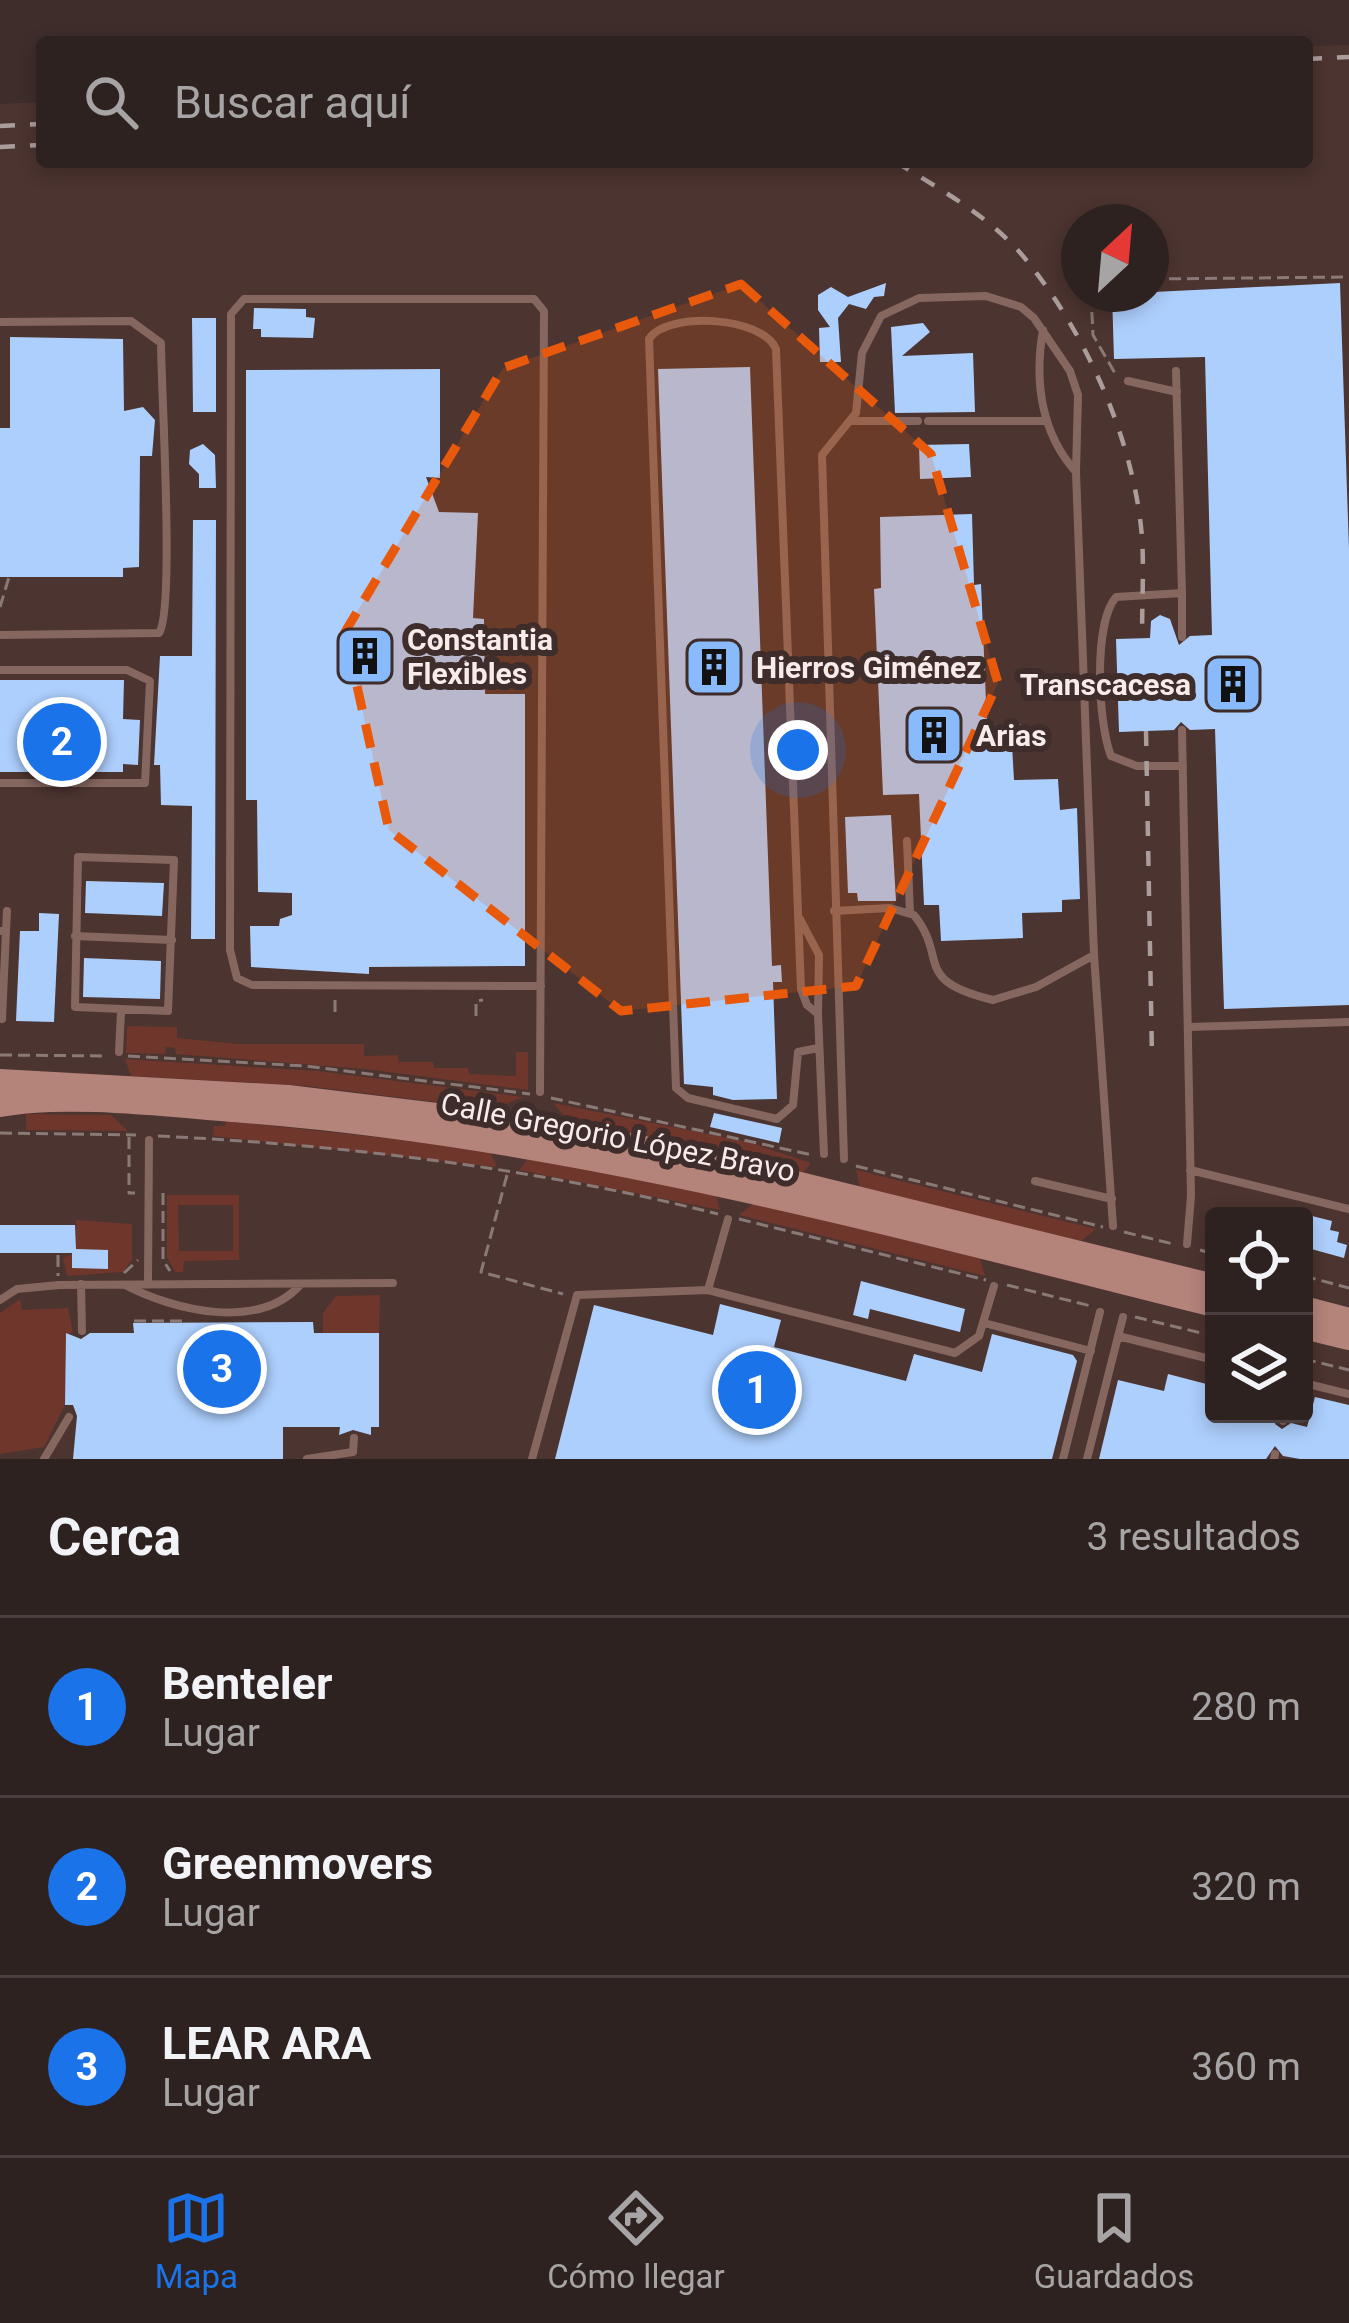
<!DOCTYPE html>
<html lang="es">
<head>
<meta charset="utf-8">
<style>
  body { margin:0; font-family:Roboto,sans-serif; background:#3a2f2d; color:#f1f3f6 }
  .controls { position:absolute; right:36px; bottom:36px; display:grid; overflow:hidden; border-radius:12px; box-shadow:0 6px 18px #0003 }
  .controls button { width:108px; height:108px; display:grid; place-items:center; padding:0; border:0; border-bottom:3px solid #493f3e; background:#2e2220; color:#f1f3f6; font:60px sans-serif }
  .compass { position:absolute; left:1061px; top:204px; width:108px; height:108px; border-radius:50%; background:#2e2220; box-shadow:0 6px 18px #0003; rotate:26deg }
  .you { position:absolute; left:798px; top:750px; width:42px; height:42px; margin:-30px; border:9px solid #fff; border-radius:50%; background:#1a73e8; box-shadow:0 0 0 18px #1a73e833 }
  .badge { display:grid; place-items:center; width:78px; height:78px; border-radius:50%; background:#1a73e8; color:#fff; font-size:39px; font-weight:700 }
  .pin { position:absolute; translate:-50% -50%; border:6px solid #fff; box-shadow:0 3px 12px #0006 }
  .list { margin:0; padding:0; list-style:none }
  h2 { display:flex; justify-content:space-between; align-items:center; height:156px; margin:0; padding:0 48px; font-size:51px }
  h2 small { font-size:39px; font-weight:400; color:#a7a4a5 }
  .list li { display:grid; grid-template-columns:78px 1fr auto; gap:36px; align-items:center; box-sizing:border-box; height:180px; padding:0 48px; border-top:3px solid #493f3e }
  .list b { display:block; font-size:45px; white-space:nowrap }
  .list p { margin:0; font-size:39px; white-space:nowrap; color:#a7a4a5 }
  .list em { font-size:39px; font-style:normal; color:#a7a4a5 }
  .icon { flex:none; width:66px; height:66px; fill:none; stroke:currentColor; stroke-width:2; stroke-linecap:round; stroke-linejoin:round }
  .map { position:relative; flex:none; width:1349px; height:1459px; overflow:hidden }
  .search { position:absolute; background:#2e2220; box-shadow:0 6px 18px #0003; left:36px; right:36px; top:36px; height:132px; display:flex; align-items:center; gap:30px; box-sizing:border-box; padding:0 42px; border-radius:12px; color:#a7a4a5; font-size:45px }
  .sheet { height:696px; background:#2e2220 }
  nav { display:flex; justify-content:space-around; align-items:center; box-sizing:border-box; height:168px; border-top:3px solid #493f3e; background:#2e2220; font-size:33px; color:#a7a4a5 }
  nav a { display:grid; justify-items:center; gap:6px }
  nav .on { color:#1a73e8 }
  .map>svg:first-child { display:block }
  .built { fill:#4c3430; fill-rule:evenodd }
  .green { fill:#6f362c; fill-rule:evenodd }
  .building { fill:#adcffd }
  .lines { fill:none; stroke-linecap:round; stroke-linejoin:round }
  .path { stroke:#897a77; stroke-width:3; stroke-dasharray:12 6; stroke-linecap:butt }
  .lane { stroke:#866760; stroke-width:8 }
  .secondary { stroke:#b4837a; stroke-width:24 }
  .rail { stroke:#ab9d9b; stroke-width:4.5; stroke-dasharray:15 15; stroke-linecap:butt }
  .marked { fill:#e8590c; fill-opacity:0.2; stroke:#e8590c; stroke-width:9; stroke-dasharray:24 15; stroke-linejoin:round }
  .labels { text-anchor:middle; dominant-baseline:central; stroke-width:12; stroke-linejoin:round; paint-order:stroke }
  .poi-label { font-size:30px; font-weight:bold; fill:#f8ecea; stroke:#3e2d2a; text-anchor:start }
  .street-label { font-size:30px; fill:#f8ecea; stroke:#3e2d2a }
</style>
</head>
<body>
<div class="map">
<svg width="1349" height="1459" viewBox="0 0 1349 1459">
  <rect width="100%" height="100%" fill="#3e2d2a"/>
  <path class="built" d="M1349 45V1459H0V104L42 102V162H1307V46ZM1079 222H1151V294H1079ZM1214 1216H1304V1414H1214Z"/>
  <path class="green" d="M127 1026 177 1027V1038L239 1044H364V1056L398 1055 399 1062H433L434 1068H468L469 1074 516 1076V1052H528V1090L365 1069 176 1054 175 1048 166 1047 165 1054 126 1053Z
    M125 1059 317 1071 523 1097 493 1109 307 1086 131 1076Z
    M553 1103 748 1142 811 1163 803 1173 569 1121Z
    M26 1114 111 1115 128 1131 26 1130Z
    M226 1121 489 1149 497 1167 213 1136 214 1126H225Z
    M530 1156 716 1193 720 1210 519 1170Z
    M856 1170 1096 1229 1081 1241 860 1188Z
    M167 1195H239V1260L184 1261 183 1272H175L167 1257ZM178 1205H233V1251H179Z
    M754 1203 980 1258 985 1276 739 1215Z
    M76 1220 132 1224V1260L123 1272 67 1276 63 1258 76 1252Z
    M380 1295 379 1333H323V1313L336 1296Z
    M20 1299 22 1310 68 1308 73 1333 66 1334 65 1405 44 1447 0 1454V1313Z"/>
  <path class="building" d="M886 283 884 296 874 297 866 309 849 304 838 318 841 362H820L819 328 830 327 818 310V295L831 287 848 297Z
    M1340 283 1349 549V1005L1224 1009 1215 729 1190 730 1181 722 1174 730 1119 732 1116 639 1150 638 1151 621 1160 615 1170 619 1179 645 1190 636 1212 635 1205 357 1114 359 1112 294Z
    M254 308 306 309V317L315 318 313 338 261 337V329H253Z
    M192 318H216V412H193Z
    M923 323 930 332 902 356 973 353 975 412 895 413 891 327Z
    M10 337 123 339 124 411 143 407 155 420 152 456H140L139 567 123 568V577H0V428H10Z
    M750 367 772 966 781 965 782 982H773L777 1099 733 1100 713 1095V1087L684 1084 658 369Z
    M440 369V478L426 477 439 512 478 513 473 618 484 619 485 694H525V966L369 967V974L251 967 250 926H279L280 919 292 915V893L258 892 257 800H246V370Z
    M203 444 215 455 216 488H199V474L189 464 190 450Z
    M969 444 971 477 920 479 919 445Z
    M972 514 974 585 981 584 987 725 1024 724 1025 745H1012L1014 780 1058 779 1060 810 1077 808 1080 899 1062 900V912L1022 913 1023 938 941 941 939 905H924L919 794 883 795 874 589 881 588 880 517Z
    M193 520H216L215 939H191L192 806 161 805 160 765H154L160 656H192Z
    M0 680H124L123 719 140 720 138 765 123 764V772H0Z
    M891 815 896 901H858L857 893H848L845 817Z
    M86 881 164 883 162 916 85 913Z
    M39 913 59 914 54 1022 16 1021 20 931H39Z
    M84 958 161 961 160 999 83 997Z
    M714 1113 782 1128 779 1143 710 1127Z
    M1304 1214 1332 1221 1330 1230 1339 1232 1337 1242 1347 1245 1344 1258 1304 1247Z
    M0 1225H75L76 1249 108 1250V1269L72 1268V1253H0Z
    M861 1281 965 1309 960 1332 870 1309 868 1319 853 1315Z
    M720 1304 781 1320 774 1347 906 1381 914 1354 982 1372 992 1334 1073 1355 1077 1361 1052 1459H555L594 1305 713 1335Z
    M313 1322 314 1333H379V1427H371V1435L353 1430 339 1435 340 1427H283V1459H73L77 1416 73 1405H65L66 1333 81 1339 90 1333H134L133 1323Z
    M1168 1374 1214 1386V1414H1276L1275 1424 1282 1429 1291 1423 1307 1427 1315 1397 1349 1405V1459H1300L1283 1456 1275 1446 1266 1459H1099L1118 1380 1164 1391Z"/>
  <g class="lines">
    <path class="path" d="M1151 279 1349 277
      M1091 294 1093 335 1116 375
      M0 607 9 577
      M335 1000V1018
      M476 1016V1001L483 1000
      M0 1055 106 1056
      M128 1056 305 1066 530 1094
      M551 1098 812 1155
      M0 1133 136 1135
      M158 1136C346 1145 535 1168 718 1214
      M129 1137V1193H135
      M856 1166 1103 1227
      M507 1175 481 1272 563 1294
      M163 1193V1260L170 1271
      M739 1219 986 1280
      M1124 1232 1173 1244
      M1200 1250 1214 1254
      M58 1255V1276
      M124 1273 138 1260
      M1304 1276 1349 1288
      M1007 1285 1091 1306
      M1135 1317 1214 1336
      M134 1321H187
      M1304 1359 1349 1370"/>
    <path class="lane" d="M0 322 131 321 161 343C161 388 175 610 159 633L0 635
      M1043 330C1034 381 1041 433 1076 472
      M1176 371 1182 593 1116 597C1093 624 1098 723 1111 756L1137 766H1183
      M1128 381 1177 392
      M852 421H918
      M928 421H1044
      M1182 593V637
      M0 670H127L150 681 145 783H0
      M1182 730 1191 1196 1187 1244
      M907 841 910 913
      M78 857 174 860 168 1011 75 1007Z
      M834 911 890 908 914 915C949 959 911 980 993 1000L1036 987 1094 955
      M800 919 819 955 818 1014
      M0 931H6L2 1019
      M6 931 7 911
      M75 936 172 940
      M1189 1027 1349 1022
      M818 1048 798 1052 793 1105 777 1119 688 1098 676 1088 649 339C667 311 762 316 776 349L801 989 807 1005 818 1014 824 1154
      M119 1052 121 1012
      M540 1092 544 311 534 299H244L231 314 230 950 237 978 252 985 541 986
      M844 1159 822 455 856 413 862 353 881 316 919 298 986 296 1021 307 1034 318 1070 371 1078 395 1076 472 1094 955 1113 1226
      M1190 1170 1349 1209
      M1035 1181 1112 1199
      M81 1284 82 1331
      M148 1284 149 1140
      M125 1285C173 1310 259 1332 301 1284
      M708 1290 955 1353 979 1336 994 1286
      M0 1300 17 1289 59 1285 393 1283
      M984 1323 1091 1351
      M1118 1336 1214 1360
      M1304 1383 1349 1394
      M1283 1421 1285 1414
      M44 1459 69 1417
      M307 1459 353 1452 354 1438
      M532 1459 577 1295 708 1290 728 1219
      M1063 1459 1100 1312
      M1087 1459 1123 1317
      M1274 1459 1275 1454"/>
    <path class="secondary" d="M0 1081 288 1097 537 1127 690 1157 1214 1286
      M0 1105C67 1092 175 1106 245 1111 575 1137 893 1225 1214 1305
      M1304 1308 1349 1320
      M1304 1327 1349 1338"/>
    <path class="rail" d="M1307 59 1349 57
      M0 126 42 124
      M0 147 42 145
      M896 162C941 190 993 218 1027 261 1087 335 1134 441 1142 537 1144 570 1142 604 1142 638
      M1146 731 1152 1057"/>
  </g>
  <path class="marked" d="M741 284 931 454 998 683 856 986 621 1011 389 830 345 632 503 368Z"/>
  <defs>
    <symbol id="building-square" viewBox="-11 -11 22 22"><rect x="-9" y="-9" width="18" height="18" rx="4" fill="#88bafc" stroke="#3e2d2a"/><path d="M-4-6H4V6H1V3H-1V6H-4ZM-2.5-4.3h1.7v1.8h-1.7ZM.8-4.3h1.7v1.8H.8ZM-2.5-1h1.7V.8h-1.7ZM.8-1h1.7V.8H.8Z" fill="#111"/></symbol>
  </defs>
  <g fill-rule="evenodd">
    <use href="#building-square" x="332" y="623" width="66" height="66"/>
    <use href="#building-square" x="681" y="634" width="66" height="66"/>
    <use href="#building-square" x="1200" y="651" width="66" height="66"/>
    <use href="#building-square" x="901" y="702" width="66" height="66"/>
  </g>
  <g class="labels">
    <g class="poi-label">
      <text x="407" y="639">Constantia<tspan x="407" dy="34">Flexibles</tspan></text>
      <text x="756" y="667">Hierros Giménez</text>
      <text x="1191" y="684" text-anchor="end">Transcacesa</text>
      <text x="976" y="735">Arias</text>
    </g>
    <g class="street-label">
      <text transform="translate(618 1137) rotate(11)">Calle Gregorio López Bravo</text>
    </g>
  </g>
</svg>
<div class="controls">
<button><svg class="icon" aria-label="locate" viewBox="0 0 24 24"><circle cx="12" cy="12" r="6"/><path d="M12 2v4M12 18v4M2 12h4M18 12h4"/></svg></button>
<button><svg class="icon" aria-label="layers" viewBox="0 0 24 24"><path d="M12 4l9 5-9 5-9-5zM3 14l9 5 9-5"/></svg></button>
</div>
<svg class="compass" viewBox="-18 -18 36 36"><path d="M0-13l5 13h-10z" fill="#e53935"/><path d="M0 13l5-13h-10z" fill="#a7a4a5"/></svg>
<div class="you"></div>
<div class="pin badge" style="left:757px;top:1390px">1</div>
<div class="pin badge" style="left:62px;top:742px">2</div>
<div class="pin badge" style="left:222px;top:1369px">3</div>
<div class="search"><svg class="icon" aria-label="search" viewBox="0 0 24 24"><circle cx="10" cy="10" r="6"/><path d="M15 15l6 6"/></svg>Buscar aquí</div>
</div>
<section class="sheet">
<h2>Cerca<small>3 resultados</small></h2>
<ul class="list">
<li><span class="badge">1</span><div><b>Benteler</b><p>Lugar</p></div><em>280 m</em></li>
<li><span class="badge">2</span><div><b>Greenmovers</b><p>Lugar</p></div><em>320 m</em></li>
<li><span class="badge">3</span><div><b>LEAR ARA</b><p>Lugar</p></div><em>360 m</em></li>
</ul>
</section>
<nav>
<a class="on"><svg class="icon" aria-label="map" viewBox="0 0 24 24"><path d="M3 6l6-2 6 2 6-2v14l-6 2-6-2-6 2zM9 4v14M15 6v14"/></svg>Mapa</a>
<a><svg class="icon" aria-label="directions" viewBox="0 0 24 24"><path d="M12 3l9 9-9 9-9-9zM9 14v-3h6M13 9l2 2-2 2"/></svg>Cómo llegar</a>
<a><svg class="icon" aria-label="saved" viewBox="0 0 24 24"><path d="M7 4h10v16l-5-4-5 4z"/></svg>Guardados</a>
</nav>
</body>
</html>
